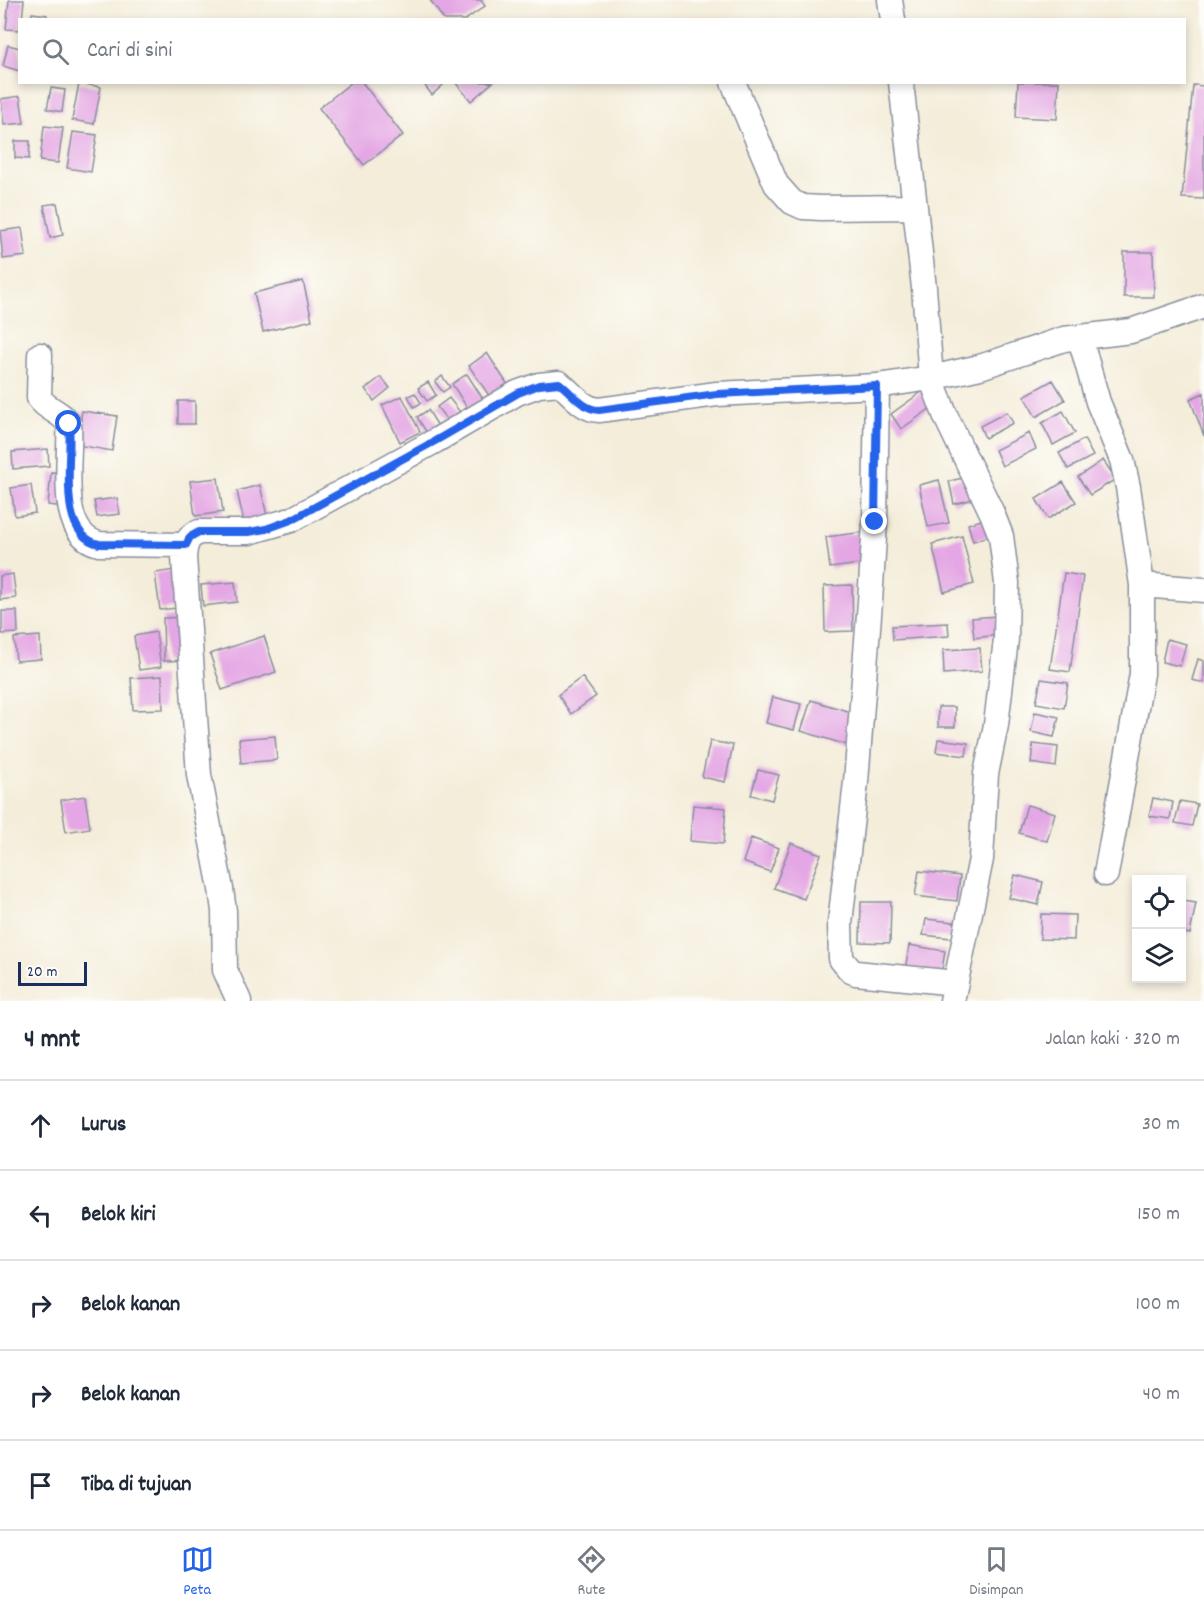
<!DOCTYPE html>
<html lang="id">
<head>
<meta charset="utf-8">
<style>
  body { margin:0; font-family:Dekko,sans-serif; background:#f2f2f3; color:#1f2937 }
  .controls { position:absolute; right:18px; bottom:18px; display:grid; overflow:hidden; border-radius:0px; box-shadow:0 3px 9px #0003 }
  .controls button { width:54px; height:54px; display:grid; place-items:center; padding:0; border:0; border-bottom:2px solid #e0e1e3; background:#fff; color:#1f2937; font:30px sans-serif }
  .scale { position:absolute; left:18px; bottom:15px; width:69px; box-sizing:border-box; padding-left:6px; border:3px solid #1b2f5e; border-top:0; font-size:16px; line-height:21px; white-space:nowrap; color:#1b2f5e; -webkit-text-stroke:4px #fdfcf7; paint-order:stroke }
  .stop { position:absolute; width:18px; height:18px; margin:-14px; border:4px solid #2563eb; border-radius:50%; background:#fff }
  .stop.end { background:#2563eb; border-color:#fff; box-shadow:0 2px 6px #0008 }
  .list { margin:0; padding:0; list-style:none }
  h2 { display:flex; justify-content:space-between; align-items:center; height:78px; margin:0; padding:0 24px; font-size:26px }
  h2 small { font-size:20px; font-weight:400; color:#747a83 }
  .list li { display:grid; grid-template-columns:39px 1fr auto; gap:18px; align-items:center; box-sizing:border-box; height:90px; padding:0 24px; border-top:2px solid #e0e1e3 }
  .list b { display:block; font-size:22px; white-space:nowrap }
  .list em { font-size:20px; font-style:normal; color:#747a83 }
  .icon { flex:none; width:33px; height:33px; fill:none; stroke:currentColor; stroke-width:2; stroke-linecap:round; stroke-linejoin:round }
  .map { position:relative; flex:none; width:1204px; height:1001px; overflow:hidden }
  .search { position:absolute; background:#fff; box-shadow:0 3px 9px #0003; left:18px; right:18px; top:18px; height:66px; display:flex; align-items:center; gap:15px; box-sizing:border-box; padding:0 21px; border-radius:0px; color:#747a83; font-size:22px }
  .sheet { height:528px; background:#fff }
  nav { display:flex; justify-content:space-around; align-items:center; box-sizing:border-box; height:84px; border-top:2px solid #e0e1e3; background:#fff; font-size:16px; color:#747a83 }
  nav a { display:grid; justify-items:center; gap:3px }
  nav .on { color:#2563eb }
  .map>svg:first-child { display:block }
  .building { fill:#e4a6e4 }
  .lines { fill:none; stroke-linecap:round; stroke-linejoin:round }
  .minor-casing { stroke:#888e9c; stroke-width:27 }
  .minor { stroke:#fff; stroke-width:24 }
  .route { stroke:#2563eb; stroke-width:8 }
</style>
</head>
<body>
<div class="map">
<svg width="1204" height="1001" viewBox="0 0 1204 1001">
  <rect width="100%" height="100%" fill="#fdfcf7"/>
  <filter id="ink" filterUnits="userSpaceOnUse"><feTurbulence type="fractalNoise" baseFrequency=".0167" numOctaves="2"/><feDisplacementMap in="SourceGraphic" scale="12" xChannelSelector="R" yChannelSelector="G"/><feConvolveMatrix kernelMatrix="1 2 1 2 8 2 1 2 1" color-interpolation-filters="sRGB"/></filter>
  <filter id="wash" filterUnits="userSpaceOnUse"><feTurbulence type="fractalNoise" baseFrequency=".008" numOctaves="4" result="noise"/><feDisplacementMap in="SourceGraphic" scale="24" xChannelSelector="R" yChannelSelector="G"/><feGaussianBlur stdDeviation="1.35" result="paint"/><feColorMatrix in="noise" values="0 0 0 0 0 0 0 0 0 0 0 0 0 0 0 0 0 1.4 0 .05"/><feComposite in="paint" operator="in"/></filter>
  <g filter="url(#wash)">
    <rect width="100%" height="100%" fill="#f4edda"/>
    <g id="blocks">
      <path class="building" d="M9 0H24L22 20H20V30L6 29Z
        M430 0H481L485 6 465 20H444Z
        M32 13 47 15 46 20H31Z
        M8 45 20 48V71L3 66Z
        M352 82H362L403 135 364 165 319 108Z
        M422 82H441L443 85 432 95Z
        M455 82H493L471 101Z
        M1018 82H1059L1057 119 1016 117Z
        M79 83 101 87 94 124 72 120Z
        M1193 85 1204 86V199L1182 198Z
        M51 88 65 90 62 112 47 109Z
        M20 96 24 123 4 125 1 99Z
        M44 126 63 128 58 163 40 161Z
        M73 132 97 135 91 172 67 168Z
        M15 141H30L29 159 15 158Z
        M57 203 63 235 50 238 44 205Z
        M22 228 26 256 3 259 0 231Z
        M1124 252H1153L1154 297H1124Z
        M303 281 312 320 263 332 254 293Z
        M487 353 508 385 490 397 469 366Z
        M467 374 483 399 468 409 452 384Z
        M442 376 450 387 443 392 435 382Z
        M381 377 390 388 374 401 365 389Z
        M1053 380 1065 400 1036 417 1024 396Z
        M428 382 436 395 427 401 418 388Z
        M923 391 934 406 901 429 891 414Z
        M415 393 421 403 414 407 408 396Z
        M1204 393V436L1190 399Z
        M402 396 420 432 400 442 382 405Z
        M449 398 460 412 448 421 437 407Z
        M178 401H195V424H178Z
        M428 410 438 426 427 433 417 417Z
        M82 411 117 416 112 451 77 445Z
        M1063 411 1075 433 1053 445 1042 423Z
        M1007 412 1013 423 985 438 980 426Z
        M1029 433 1036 449 1002 466 995 450Z
        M1084 439 1093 456 1068 469 1059 453Z
        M48 449 49 466 13 469 12 452Z
        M1103 460 1116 479 1090 495 1078 477Z
        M51 472 68 473 65 507 48 505Z
        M968 477 973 499 954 504 949 481Z
        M218 478 223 512 195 516 190 481Z
        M939 480 949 523 928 527 919 485Z
        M1063 482 1076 502 1048 519 1036 499Z
        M31 485 35 513 15 516 11 488Z
        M260 485 267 516 244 522 237 491Z
        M117 498 120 514 97 517 94 501Z
        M988 518 993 535 973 541 968 524Z
        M864 532 868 563 830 568 826 537Z
        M962 536 974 584 944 592 932 544Z
        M180 569 185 607 160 610 155 573Z
        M1064 573 1083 576 1070 672 1050 669Z
        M13 574 16 598 0 600V576Z
        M235 582 237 602 203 606 201 585Z
        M852 585 853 631 825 632 824 586Z
        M2 611H17L18 633 2 634Z
        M997 616 998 635 974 638 972 618Z
        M187 617 189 660 164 661 163 618Z
        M948 623 949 636 893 640 892 626Z
        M156 632 161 667 139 670 134 636Z
        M40 636 41 659 16 661 14 638Z
        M264 636 276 672 222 690 210 654Z
        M1167 639 1186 644 1180 666 1162 662Z
        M980 648 982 671 944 674 943 650Z
        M1198 659 1204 661V683L1192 680Z
        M162 676 163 709 133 710 131 678Z
        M582 677 596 696 571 714 558 695Z
        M1041 679 1068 683 1064 708 1036 703Z
        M773 697 801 704 794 730 766 723Z
        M811 700 857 714 847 745 801 731Z
        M938 707H955V727H938Z
        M1035 712 1059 717 1054 737 1031 732Z
        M275 736 277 760 241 763 239 739Z
        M938 739 968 743 966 756 936 752Z
        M710 741 733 745 725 782 702 777Z
        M1033 744 1058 747 1056 767 1031 763Z
        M758 770 779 775 772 800 751 795Z
        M85 796 90 828 66 832 61 800Z
        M1153 798 1173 802 1170 819 1149 816Z
        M1180 801 1197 804 1192 826 1175 823Z
        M693 805 726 808 723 844 690 841Z
        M1027 805 1055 813 1047 841 1019 833Z
        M751 838 779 848 770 872 743 862Z
        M791 843 821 854 804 899 774 888Z
        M919 871 960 876 957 901 915 896Z
        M1015 875 1043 882 1038 905 1009 898Z
        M1182 901 1196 903 1190 934 1182 932Z
        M861 902H891L890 943 860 942Z
        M1041 914 1075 915 1074 940 1040 939Z
        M926 919 962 923 960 939 923 935Z
        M909 945 945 951 941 976 905 971Z"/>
    </g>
  </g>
  <g filter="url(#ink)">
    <use href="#blocks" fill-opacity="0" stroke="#888e9c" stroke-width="1.5"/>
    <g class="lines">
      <defs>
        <path id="minor" d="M890 0 893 20
          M733 82 776 184 792 202 803 207 821 208 915 207
          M901 82 924 288 931 378 946 417 992 513 1001 536 1007 583 1006 639 996 725 986 774 981 859 952 1001
          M1080 338 1098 402 1122 460 1128 487 1142 585V674L1106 874
          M40 355 39 398C47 410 62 412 69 424 72 456 55 534 99 544L186 545
          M877 386 875 522 870 602 856 782 840 923 841 959 851 971 856 973 956 983
          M1142 585 1204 590
          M239 1001 225 970 224 911 221 889 199 775 184 557C185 546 187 536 199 532H249L291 520 435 441 517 393 539 385 559 383C572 393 582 409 599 410L717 394 877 386 931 378 980 367 1064 339 1131 331 1204 306"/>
      </defs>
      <use href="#minor" class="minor-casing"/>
      <use href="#minor" class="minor"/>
    </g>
  </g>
  <g class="lines" filter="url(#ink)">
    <path class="route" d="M69 424C73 456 55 534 99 544L186 545 190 537 199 532H249L266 529 291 520 435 441 518 393 539 385 559 383C572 393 582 409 599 410L717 394 877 386 875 522"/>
  </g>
</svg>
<div class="controls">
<button><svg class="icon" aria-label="locate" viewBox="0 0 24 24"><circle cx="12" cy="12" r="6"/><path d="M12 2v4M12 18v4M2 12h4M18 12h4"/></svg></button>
<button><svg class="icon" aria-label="layers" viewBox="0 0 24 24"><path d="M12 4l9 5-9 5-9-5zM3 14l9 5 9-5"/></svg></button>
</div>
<div class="scale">20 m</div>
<div class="stop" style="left:69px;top:424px"></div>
<div class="stop end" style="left:875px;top:522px"></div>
<div class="search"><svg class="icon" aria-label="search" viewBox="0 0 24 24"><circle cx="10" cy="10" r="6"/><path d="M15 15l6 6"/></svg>Cari di sini</div>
</div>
<section class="sheet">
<h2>4 mnt<small>Jalan kaki · 320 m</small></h2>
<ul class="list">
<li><svg class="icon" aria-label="ahead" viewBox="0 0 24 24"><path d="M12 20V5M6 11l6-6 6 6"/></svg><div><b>Lurus</b></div><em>30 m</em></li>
<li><svg class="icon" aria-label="left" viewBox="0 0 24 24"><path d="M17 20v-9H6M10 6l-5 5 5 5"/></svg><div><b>Belok kiri</b></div><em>150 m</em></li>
<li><svg class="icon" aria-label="right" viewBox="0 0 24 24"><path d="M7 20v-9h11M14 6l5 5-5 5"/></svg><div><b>Belok kanan</b></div><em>100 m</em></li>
<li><svg class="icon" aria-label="right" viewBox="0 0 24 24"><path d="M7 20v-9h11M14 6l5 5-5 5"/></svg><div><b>Belok kanan</b></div><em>40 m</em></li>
<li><svg class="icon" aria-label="arrive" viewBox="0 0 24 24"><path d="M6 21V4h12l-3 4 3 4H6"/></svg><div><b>Tiba di tujuan</b></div></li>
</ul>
</section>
<nav>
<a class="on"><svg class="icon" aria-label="map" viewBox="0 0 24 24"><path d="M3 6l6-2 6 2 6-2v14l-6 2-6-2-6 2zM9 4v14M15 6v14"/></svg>Peta</a>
<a><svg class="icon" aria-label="directions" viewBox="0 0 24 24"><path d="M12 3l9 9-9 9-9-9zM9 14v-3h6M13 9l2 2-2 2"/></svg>Rute</a>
<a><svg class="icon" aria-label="saved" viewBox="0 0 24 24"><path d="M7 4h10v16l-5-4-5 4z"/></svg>Disimpan</a>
</nav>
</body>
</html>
